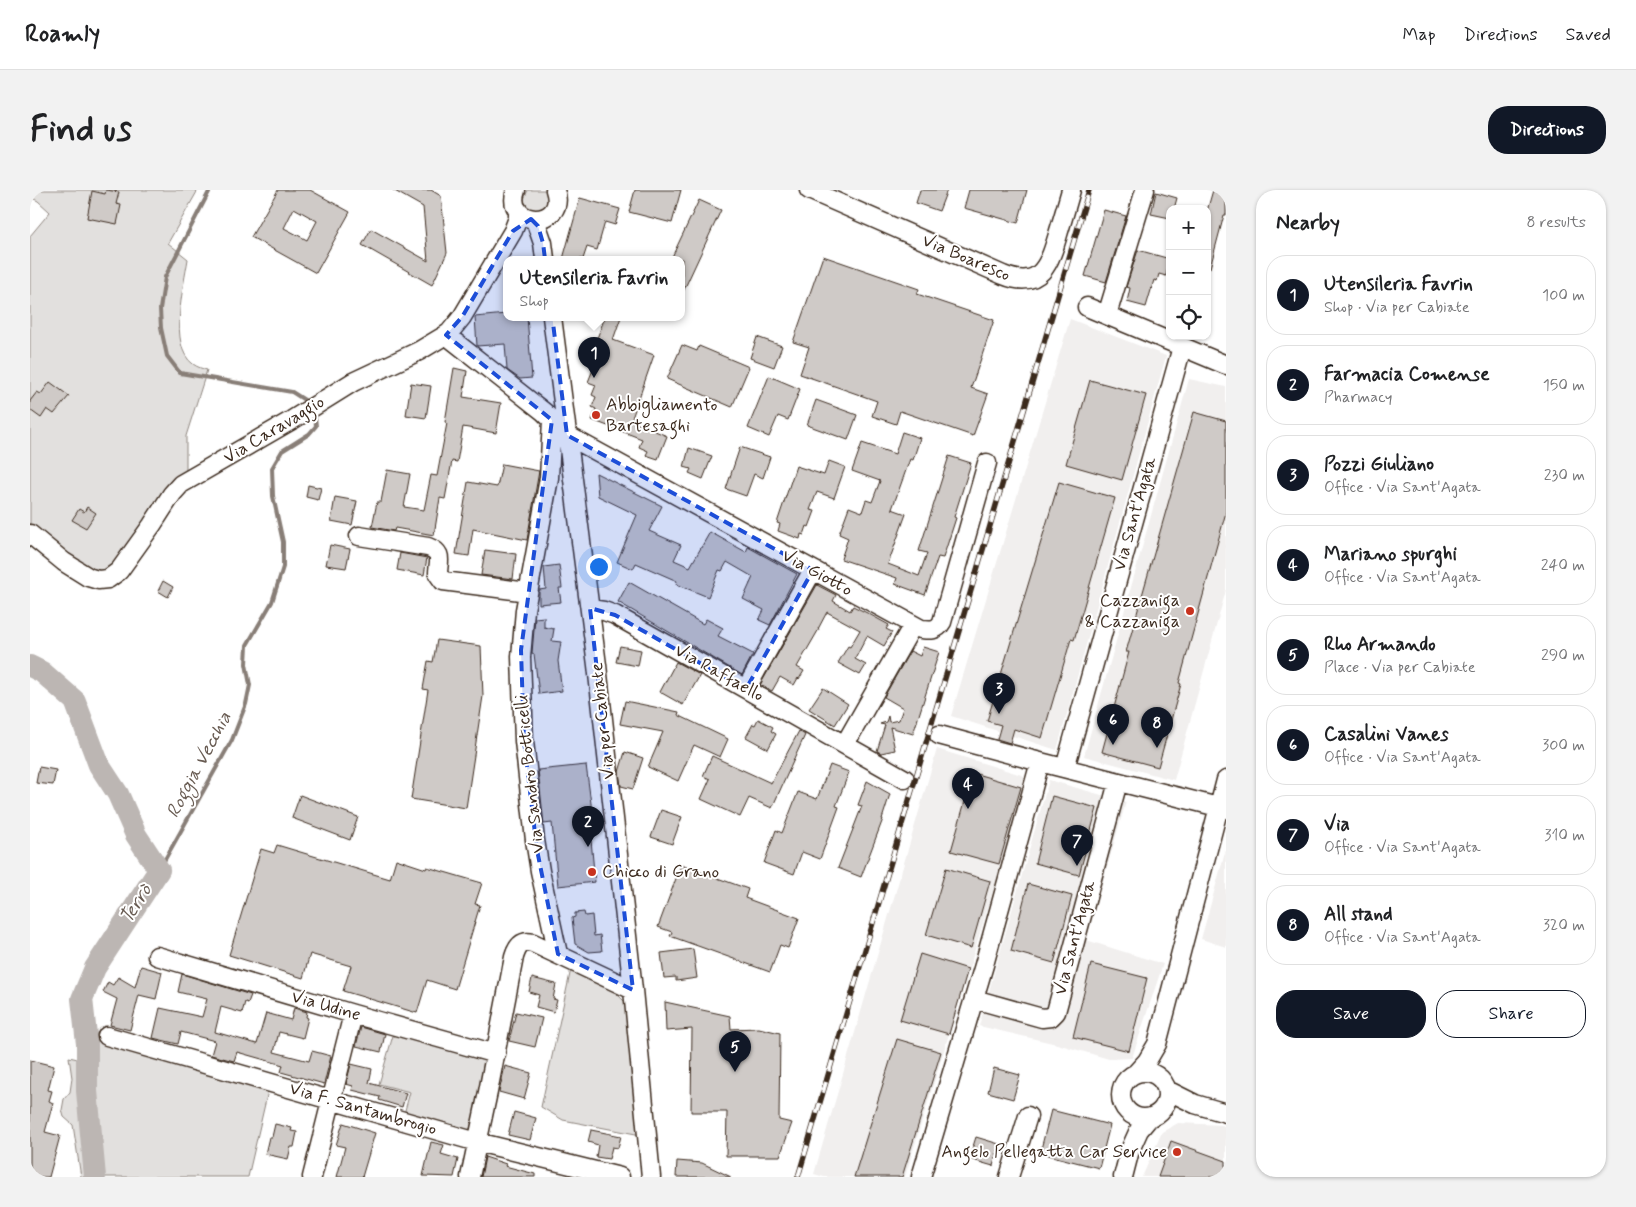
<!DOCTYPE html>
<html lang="en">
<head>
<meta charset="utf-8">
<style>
  body { margin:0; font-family:Mynerve,sans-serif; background:#f2f2f2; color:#202124 }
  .controls { position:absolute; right:15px; top:15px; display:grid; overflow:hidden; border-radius:10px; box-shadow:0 1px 4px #0004 }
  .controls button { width:45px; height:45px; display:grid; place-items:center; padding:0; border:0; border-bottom:1px solid #e0e0e0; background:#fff; color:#202124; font:25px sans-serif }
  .you { position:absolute; left:568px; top:376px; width:18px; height:18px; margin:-12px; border:4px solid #fff; border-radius:50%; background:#1a73e8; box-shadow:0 0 0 8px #1a73e833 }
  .badge { display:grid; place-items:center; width:32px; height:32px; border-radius:50%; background:#111827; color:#fff; font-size:16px; font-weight:700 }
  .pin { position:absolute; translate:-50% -41px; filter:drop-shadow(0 1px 2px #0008) }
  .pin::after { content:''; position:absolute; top:26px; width:18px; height:15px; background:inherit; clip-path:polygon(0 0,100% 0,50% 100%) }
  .popup { position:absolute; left:473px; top:66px; width:182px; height:65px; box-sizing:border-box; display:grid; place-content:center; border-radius:10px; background:#fff; filter:drop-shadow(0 1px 4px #0005); font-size:16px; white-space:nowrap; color:#757577 }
  .popup b { font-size:19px; color:#202124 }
  .popup::after { content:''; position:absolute; left:50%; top:100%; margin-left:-10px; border:10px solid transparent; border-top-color:#fff }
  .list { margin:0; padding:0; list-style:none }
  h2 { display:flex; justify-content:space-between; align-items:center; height:65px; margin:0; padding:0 20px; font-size:21px }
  h2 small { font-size:16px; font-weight:400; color:#757577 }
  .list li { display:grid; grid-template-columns:32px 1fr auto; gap:15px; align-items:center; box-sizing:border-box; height:80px; margin:0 10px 10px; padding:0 10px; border:1px solid #e0e0e0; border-radius:20px }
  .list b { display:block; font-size:19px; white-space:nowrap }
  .list p { margin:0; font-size:16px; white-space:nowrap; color:#757577 }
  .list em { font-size:16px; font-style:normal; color:#757577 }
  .actions { display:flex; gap:10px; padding:15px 20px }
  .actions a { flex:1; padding:11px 0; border:1px solid #111827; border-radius:20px; text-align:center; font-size:18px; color:#111827 }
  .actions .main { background:#111827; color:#fff }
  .icon { flex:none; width:28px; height:28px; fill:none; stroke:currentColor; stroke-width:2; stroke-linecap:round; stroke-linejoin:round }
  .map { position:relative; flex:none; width:1196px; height:987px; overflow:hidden; border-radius:20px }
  header { display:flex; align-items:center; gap:30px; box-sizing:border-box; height:70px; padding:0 25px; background:#fff; border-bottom:1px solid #e0e0e0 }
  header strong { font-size:24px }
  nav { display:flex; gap:28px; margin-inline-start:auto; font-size:18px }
  .intro { display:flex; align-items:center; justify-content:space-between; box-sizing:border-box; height:120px; padding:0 30px }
  h1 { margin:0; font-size:35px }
  .button { padding:12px 22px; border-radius:20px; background:#111827; color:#fff; font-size:18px; font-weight:700 }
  main { display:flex; gap:30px; padding:0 30px }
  aside { flex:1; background:#fff; border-radius:20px; box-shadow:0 1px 4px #0004 }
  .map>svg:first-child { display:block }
  .built { fill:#f1efee }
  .green { fill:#e2e0de; stroke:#8e857e }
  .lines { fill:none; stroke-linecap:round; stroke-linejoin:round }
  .stream { stroke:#887e77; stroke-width:4 }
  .river { stroke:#bcb6b3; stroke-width:22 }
  .building { fill:#cfcac7; stroke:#3b2a1e; fill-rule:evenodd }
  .minor-casing { stroke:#3b2a1e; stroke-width:21 }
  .minor { stroke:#fff; stroke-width:18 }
  .rail-casing { stroke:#3b2a1e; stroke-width:5.5 }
  .rail { stroke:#fff; stroke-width:4; stroke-dasharray:11; stroke-linecap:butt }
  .marked { fill:#1d4ed8; fill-opacity:0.2; stroke:#1d4ed8; stroke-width:4; stroke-dasharray:10 6; stroke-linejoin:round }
  .poi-dot { fill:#c8321e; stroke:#fff; stroke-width:2 }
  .labels { text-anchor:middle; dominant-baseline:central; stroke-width:4; stroke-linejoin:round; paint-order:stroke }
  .street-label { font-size:18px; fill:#3b2a1e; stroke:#fff }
  .poi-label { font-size:18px; fill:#3b2a1e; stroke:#fff; text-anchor:start }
  .water-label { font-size:19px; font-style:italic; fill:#685b52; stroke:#fff }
</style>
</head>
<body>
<header>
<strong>Roamly</strong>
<nav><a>Map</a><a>Directions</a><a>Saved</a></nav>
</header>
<div class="intro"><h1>Find us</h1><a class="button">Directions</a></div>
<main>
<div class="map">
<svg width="1196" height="987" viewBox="0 0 1196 987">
  <rect width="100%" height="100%" fill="#fff"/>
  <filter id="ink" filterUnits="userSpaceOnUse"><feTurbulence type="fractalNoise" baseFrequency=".02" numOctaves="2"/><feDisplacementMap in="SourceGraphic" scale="10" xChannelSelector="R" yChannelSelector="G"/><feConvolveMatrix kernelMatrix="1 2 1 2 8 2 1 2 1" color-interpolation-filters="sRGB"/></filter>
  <g filter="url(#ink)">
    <path class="built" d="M1040 129 1136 166 1027 560 921 526Z
      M1159 189 1196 197V400L1144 590 1054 566Z
      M907 559 998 587 875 987H794L784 984Z
      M1019 590 1096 612 1056 750 1133 774 1102 868 1079 869 1027 854 949 836Z
      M1196 659V757L1171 749Z
      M1148 933 1192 935 1196 937V987H1112L1132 942Z"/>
    <path class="green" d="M0 0H168L138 53 158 69C154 95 138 156 163 174 167 177 173 179 177 180L156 246V286L83 380 60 382 0 336V46L20 22 8 11 0 7Z
      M498 0H516L520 8 515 19 503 21 496 17 494 9Z
      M541 779 579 796 595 812 611 945 533 930 511 917Z
      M364 842 460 868 439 942 374 924 380 902 349 894Z
      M68 850 238 901 218 987H69V954L66 945 69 931 68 914 60 903V870Z
      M39 867 52 870C54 909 60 948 61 987H51L43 935 34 927 32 920 34 909 40 902 42 888Z"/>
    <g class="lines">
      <path class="stream" d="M180 0 135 87 130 119 131 138 137 166 150 183 262 202 276 211 278 214
        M129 680 202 550 216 514 220 495 216 474 217 455 242 412 253 377V352L243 306 242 278 252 261 279 244 286 236 285 227 282 222"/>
      <path class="river" d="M0 476 12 482 45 511 69 575 88 604 106 645 129 680 65 778 52 809 57 854V901L65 987"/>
    </g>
    <path class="building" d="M76 0 89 2 86 14 91 15 87 34 57 28 62 1 75 4Z
      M248 0H280L320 22 286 83 221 47ZM264 18 287 31 277 50 254 38Z
      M363 0H401L411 6 417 63 402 95 332 55 341 39 398 71 393 17Z
      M605 0H651L642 33 599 22Z
      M890 0H917L909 21 886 13Z
      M939 0H997L988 33 934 18Z
      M1183 0H1196V25H1194L1180 78 1177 77V21Z
      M1126 2 1147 8 1144 19H1140V28L1121 24Z
      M550 8 590 19 585 35 575 32 567 60 557 57 553 69H533Z
      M669 10 691 20 652 104V69H641Z
      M1074 20 1096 26 1076 92 1055 86Z
      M1108 60 1140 69 1136 86 1129 84 1127 91 1124 90 1116 117 1097 112 1100 98 1096 97Z
      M793 66 889 99 887 104 964 130 941 198 958 204 943 246 870 221 866 234 842 226 847 211 770 184 779 157 763 152Z
      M476 124V127H497L502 188 490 189 477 180 475 154 447 156 445 127Z
      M575 127H591L583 150 624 165 601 231 637 246 628 269 616 265 618 261 609 257 612 249 562 230 566 219 562 217 566 207 562 205 566 195 558 192 568 167 561 164Z
      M727 147 752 156 744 177 720 168Z
      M652 155 667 161 669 156 719 177 702 217 637 189Z
      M424 178 437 181 433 207 471 213 466 243 433 237 427 272 422 271 415 309 410 308 404 345 365 338 364 341 342 337 347 312H351L357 280 380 284 374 317 394 320 401 285 407 286 417 233 415 232Z
      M739 186 770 199 758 230 748 226 739 247 718 238Z
      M1060 190 1116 205 1092 290 1036 274Z
      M20 192 39 206 24 224 17 219 11 228 0 220V211L7 202 11 204Z
      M381 193 401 196 396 228 376 225Z
      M786 210 827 225 818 250 777 235Z
      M1164 222 1196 231V322L1149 493 1151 494 1128 577 1072 562 1099 462H1096Z
      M872 242 890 248 883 270 880 269 862 319 876 324 858 374 889 386 897 363 889 361 919 266 941 273 924 327 926 328 913 368 908 367 895 405 865 394 867 388 811 369 818 348 809 344 819 317 832 322 836 310 842 312 850 291 822 281 832 253 865 264Z
      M710 257 740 267 733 288 724 284 716 306 696 299Z
      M659 258 682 266 673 289 659 283 661 279 654 277Z
      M799 271 815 277 804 308 787 302 780 320 785 321 779 337 777 336 774 345 771 344 770 349 748 341 750 334 747 333 766 276 794 285Z
      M472 274 509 281 497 350 443 339 439 366 426 364 438 292 467 297Z
      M566 283 632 316 619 341 651 355 644 370 660 377 680 342 716 362 718 357 767 384 740 435 729 430 734 420 713 409 723 387 697 372 692 381 689 380 678 407 646 394 647 391 606 373 603 379 587 372 607 325 568 306Z
      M1029 292 1085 308 1044 450 1041 449 1012 548 984 539 980 553 967 549 971 535 957 531Z
      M278 295 291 298 288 310 276 307Z
      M305 307 327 311 322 335 301 331Z
      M57 317 66 323 56 338 42 330 49 319 54 322Z
      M300 355 320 359 316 378 296 375Z
      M455 360 486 364 483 389 451 385Z
      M370 363 397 368 394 385 367 380Z
      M529 375 532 398H529L531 412 509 414V400L516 399 514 377Z
      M133 391 143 397 138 407 128 401Z
      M599 392 673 434 676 429 693 438 688 446 723 464 712 485 588 412Z
      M787 395 806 405 803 411 820 421 823 416 839 424 859 435 856 439 862 442 854 456 837 446 825 469 836 475 830 485 808 473 818 456 820 457 830 440 797 422 788 439H789L767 477 774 481 769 489 768 488 764 495 750 487 742 501 730 495Z
      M514 427V437L524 439 522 451 531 452 528 471 532 501 509 504 504 464 502 463 505 428Z
      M407 450 451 456 453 506 436 618 381 609 398 500 393 499 398 471 403 472Z
      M590 456 611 460 608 476 586 472Z
      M893 457 909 462 883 544 860 537 865 560 851 563 847 561 855 535 850 534 856 532 858 526 859 532 869 530 873 518 854 507 880 461 890 466Z
      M646 472 670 485 653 515 630 502Z
      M793 498 818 514 805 535 779 519Z
      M595 511 649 522 648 525 698 549 690 567 664 555 648 591 618 577 633 542 590 534Z
      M728 529 743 537 741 541 746 544 738 559 716 547 723 534 725 535Z
      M769 541 775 545 742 618 719 608 710 627 671 609 680 589 673 586 682 566 741 593Z
      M595 562 613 568 603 599 591 596 589 582Z
      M556 575 563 629H559L565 692 528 696 522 633 514 634 508 580Z
      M800 575 819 582 806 616 809 617 790 669 772 662 764 684 734 673 746 640 752 643 768 602 787 609Z
      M9 577 26 580 23 595 6 593Z
      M943 583 991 597 969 674 921 661Z
      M837 591 860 604 852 629H853L831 687 808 678 832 616 828 615Z
      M270 605 328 627 320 650 262 628Z
      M1022 606 1067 618 1049 685 1005 673Z
      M631 620 652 627 642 654 621 647Z
      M247 655 360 689 366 669 396 679 397 677 452 693 445 714 450 715 425 799 397 790 387 823 313 801 321 776 280 764 273 788 199 765 231 659 244 663Z
      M651 675 718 699 715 708 769 728 758 758 750 755 740 782 640 746 642 742 628 737Z
      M916 678 960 691 941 758 896 745Z
      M998 694 1042 706 1024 773 981 761Z
      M554 722 555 726 562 725 564 746 570 745 572 761 559 762 545 754 542 728 545 727V723Z
      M663 759 667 788 646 791V787L634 788 631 763Z
      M890 764 938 779 919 844 870 830Z
      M1061 774 1117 788 1099 861 1043 847Z
      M111 776 132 782 126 809 109 805 100 840 80 835 87 809 73 802 78 792 83 795 88 787 105 797Z
      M152 784 221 805 218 813 215 812 212 823 191 817 185 842 227 854 236 823 261 830 264 818 277 822 276 827 278 828 273 848 249 842 244 862 279 871 282 861 301 866 294 894 251 882 253 875 207 862 204 871 181 865 185 851 151 842 148 854 123 848 130 818 172 827 177 809 148 802Z
      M502 788 526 794 523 809 527 810 524 822 506 817 509 805 499 802Z
      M635 812 700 826 701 839 729 838 750 843 749 930 762 933 750 966H696L697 922H661L662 839 636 841Z
      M486 822 512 828 505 857 479 851Z
      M331 837 355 844 351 862 326 856Z
      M867 849 911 862 872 987H824Z
      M0 870 24 876 18 900 22 901 19 911 23 913 15 942 30 946 19 987H0Z
      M321 874 342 879 339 893 376 903 372 917 349 910 350 907 322 900 323 896 316 894Z
      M475 876 501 883 494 909 469 902Z
      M964 878 990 885 983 909 958 902Z
      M1021 920 1080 935 1069 978 1010 963Z
      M484 922 506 928 500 950 478 945Z
      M313 933 345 943 332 987H307L315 957 306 955Z
      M245 934 262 938 261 941 267 942 264 957H261L258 969 235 964 239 947H242Z
      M561 940 591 946 588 958 582 957 579 969 566 967 568 955 558 952Z
      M946 947 969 954 963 976 939 969Z
      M1141 951 1196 971V987H1128Z
      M401 952 414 955 411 964 428 969 424 987 393 986Z
      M455 967 476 974 475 976 505 984V987H451Z
      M647 971 672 973 701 987H646Z"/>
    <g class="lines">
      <defs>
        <path id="minor" d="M486 0C473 38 538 39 525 0
          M779 0 973 85C1012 101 1020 72 1029 41 1033 28 1037 14 1041 0
          M505 30 513 53 515 69
          M1057 117 1196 175
          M1077 125 1115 0
          M522 127 567 475 603 800 621 987
          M416 145 514 222 537 245 544 249 891 439C900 440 907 441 912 432L957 273
          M522 230 519 288 495 420 491 467 494 551 505 650 510 681 528 764
          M0 344 34 372 58 387 68 390 78 389 89 381 122 335 142 304 151 294 262 230 323 192 389 161 419 143 432 127 483 41 488 28V20
          M329 346 398 357C414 363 408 370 408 384L413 391 498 402
          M560 419 574 421 585 425 875 589
          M716 499 783 380
          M909 545 1010 572 1196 619
          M815 554 883 435
          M1035 578 1152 157
          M127 766 323 824 466 864
          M944 809 1012 828 1021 827 1026 822 1088 592
          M77 846 447 952 590 987
          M1091 905a23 23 0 1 1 46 0a23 23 0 1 1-46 0Z
          M1106 883 1117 871 1127 854 1196 590
          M1137 900 1165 914 1196 923
          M282 987 323 824
          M440 987 458 902 484 767C487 757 491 750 503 753L603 800
          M891 987 954 775 1010 572
          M979 987 998 926
          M1093 987 1100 960 1109 940 1119 928"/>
      </defs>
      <use href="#minor" class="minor-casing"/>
      <use href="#minor" class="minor"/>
      <defs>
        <path id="rail" d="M768 987 1059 0"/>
      </defs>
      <use href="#rail" class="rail-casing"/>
      <use href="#rail" class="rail"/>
    </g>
  </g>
  <path class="marked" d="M501 29 508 36 513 53 537 245 783 380 716 499 585 425 560 418 603 800 528 764 507 660 494 551 491 460 522 230 416 145 432 127 483 41Z"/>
  <g class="poi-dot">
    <circle cx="566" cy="225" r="5"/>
    <circle cx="1160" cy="421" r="5"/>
    <circle cx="562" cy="682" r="5"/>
    <circle cx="1147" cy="962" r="5"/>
  </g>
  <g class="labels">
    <g class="street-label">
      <text transform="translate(936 68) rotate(23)">Via Boaresco</text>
      <text transform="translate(244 240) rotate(-31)">Via Caravaggio</text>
      <text transform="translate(1105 324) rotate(-74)">Via Sant'Agata</text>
      <text transform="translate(787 383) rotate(29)">Via Giotto</text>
      <text transform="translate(689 483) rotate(29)">Via Raffaello</text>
      <text transform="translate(573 531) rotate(-96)">Via per Cabiate</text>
      <text transform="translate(500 584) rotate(-96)">Via Sandro Botticelli</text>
      <text transform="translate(1045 748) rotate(-75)">Via Sant'Agata</text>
      <text transform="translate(296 816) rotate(16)">Via Udine</text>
      <text transform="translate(333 919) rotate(16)">Via F. Santambrogio</text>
    </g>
    <g class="poi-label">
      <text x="576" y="215">Abbigliamento<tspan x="576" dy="21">Bartesaghi</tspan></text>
      <text x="1150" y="411" text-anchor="end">Cazzaniga<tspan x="1150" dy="21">&amp; Cazzaniga</tspan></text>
      <text x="572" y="682">Chicco di Grano</text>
      <text x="1137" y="962" text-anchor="end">Angelo Pellegatta Car Service</text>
    </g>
    <g class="water-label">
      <text transform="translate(169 575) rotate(-62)">Roggia Vecchia</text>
      <text transform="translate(106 714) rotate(-57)">Terrò</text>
    </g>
  </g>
</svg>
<div class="controls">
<button>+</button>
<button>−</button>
<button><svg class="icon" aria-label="locate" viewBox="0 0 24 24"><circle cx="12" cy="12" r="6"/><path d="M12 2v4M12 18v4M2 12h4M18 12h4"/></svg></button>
</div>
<div class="you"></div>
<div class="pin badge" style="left:564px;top:188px">1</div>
<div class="popup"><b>Utensileria Favrin</b>Shop</div>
<div class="pin badge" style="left:558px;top:657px">2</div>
<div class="pin badge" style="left:969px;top:524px">3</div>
<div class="pin badge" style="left:938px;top:619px">4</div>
<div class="pin badge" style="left:705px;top:882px">5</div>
<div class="pin badge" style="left:1083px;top:555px">6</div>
<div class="pin badge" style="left:1047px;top:676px">7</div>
<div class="pin badge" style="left:1127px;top:558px">8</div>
</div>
<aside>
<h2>Nearby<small>8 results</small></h2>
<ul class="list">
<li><span class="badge">1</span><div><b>Utensileria Favrin</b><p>Shop · Via per Cabiate</p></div><em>100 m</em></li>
<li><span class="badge">2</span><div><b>Farmacia Comense</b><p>Pharmacy</p></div><em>150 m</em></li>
<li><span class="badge">3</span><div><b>Pozzi Giuliano</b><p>Office · Via Sant'Agata</p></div><em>230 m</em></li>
<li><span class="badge">4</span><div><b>Mariano spurghi</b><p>Office · Via Sant'Agata</p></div><em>240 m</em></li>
<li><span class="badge">5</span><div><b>Rho Armando</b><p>Place · Via per Cabiate</p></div><em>290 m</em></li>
<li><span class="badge">6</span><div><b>Casalini Vanes</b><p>Office · Via Sant'Agata</p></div><em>300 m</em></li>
<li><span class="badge">7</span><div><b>Via</b><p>Office · Via Sant'Agata</p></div><em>310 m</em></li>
<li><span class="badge">8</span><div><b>All stand</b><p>Office · Via Sant'Agata</p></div><em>320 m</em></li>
</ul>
<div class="actions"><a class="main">Save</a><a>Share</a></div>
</aside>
</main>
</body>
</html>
